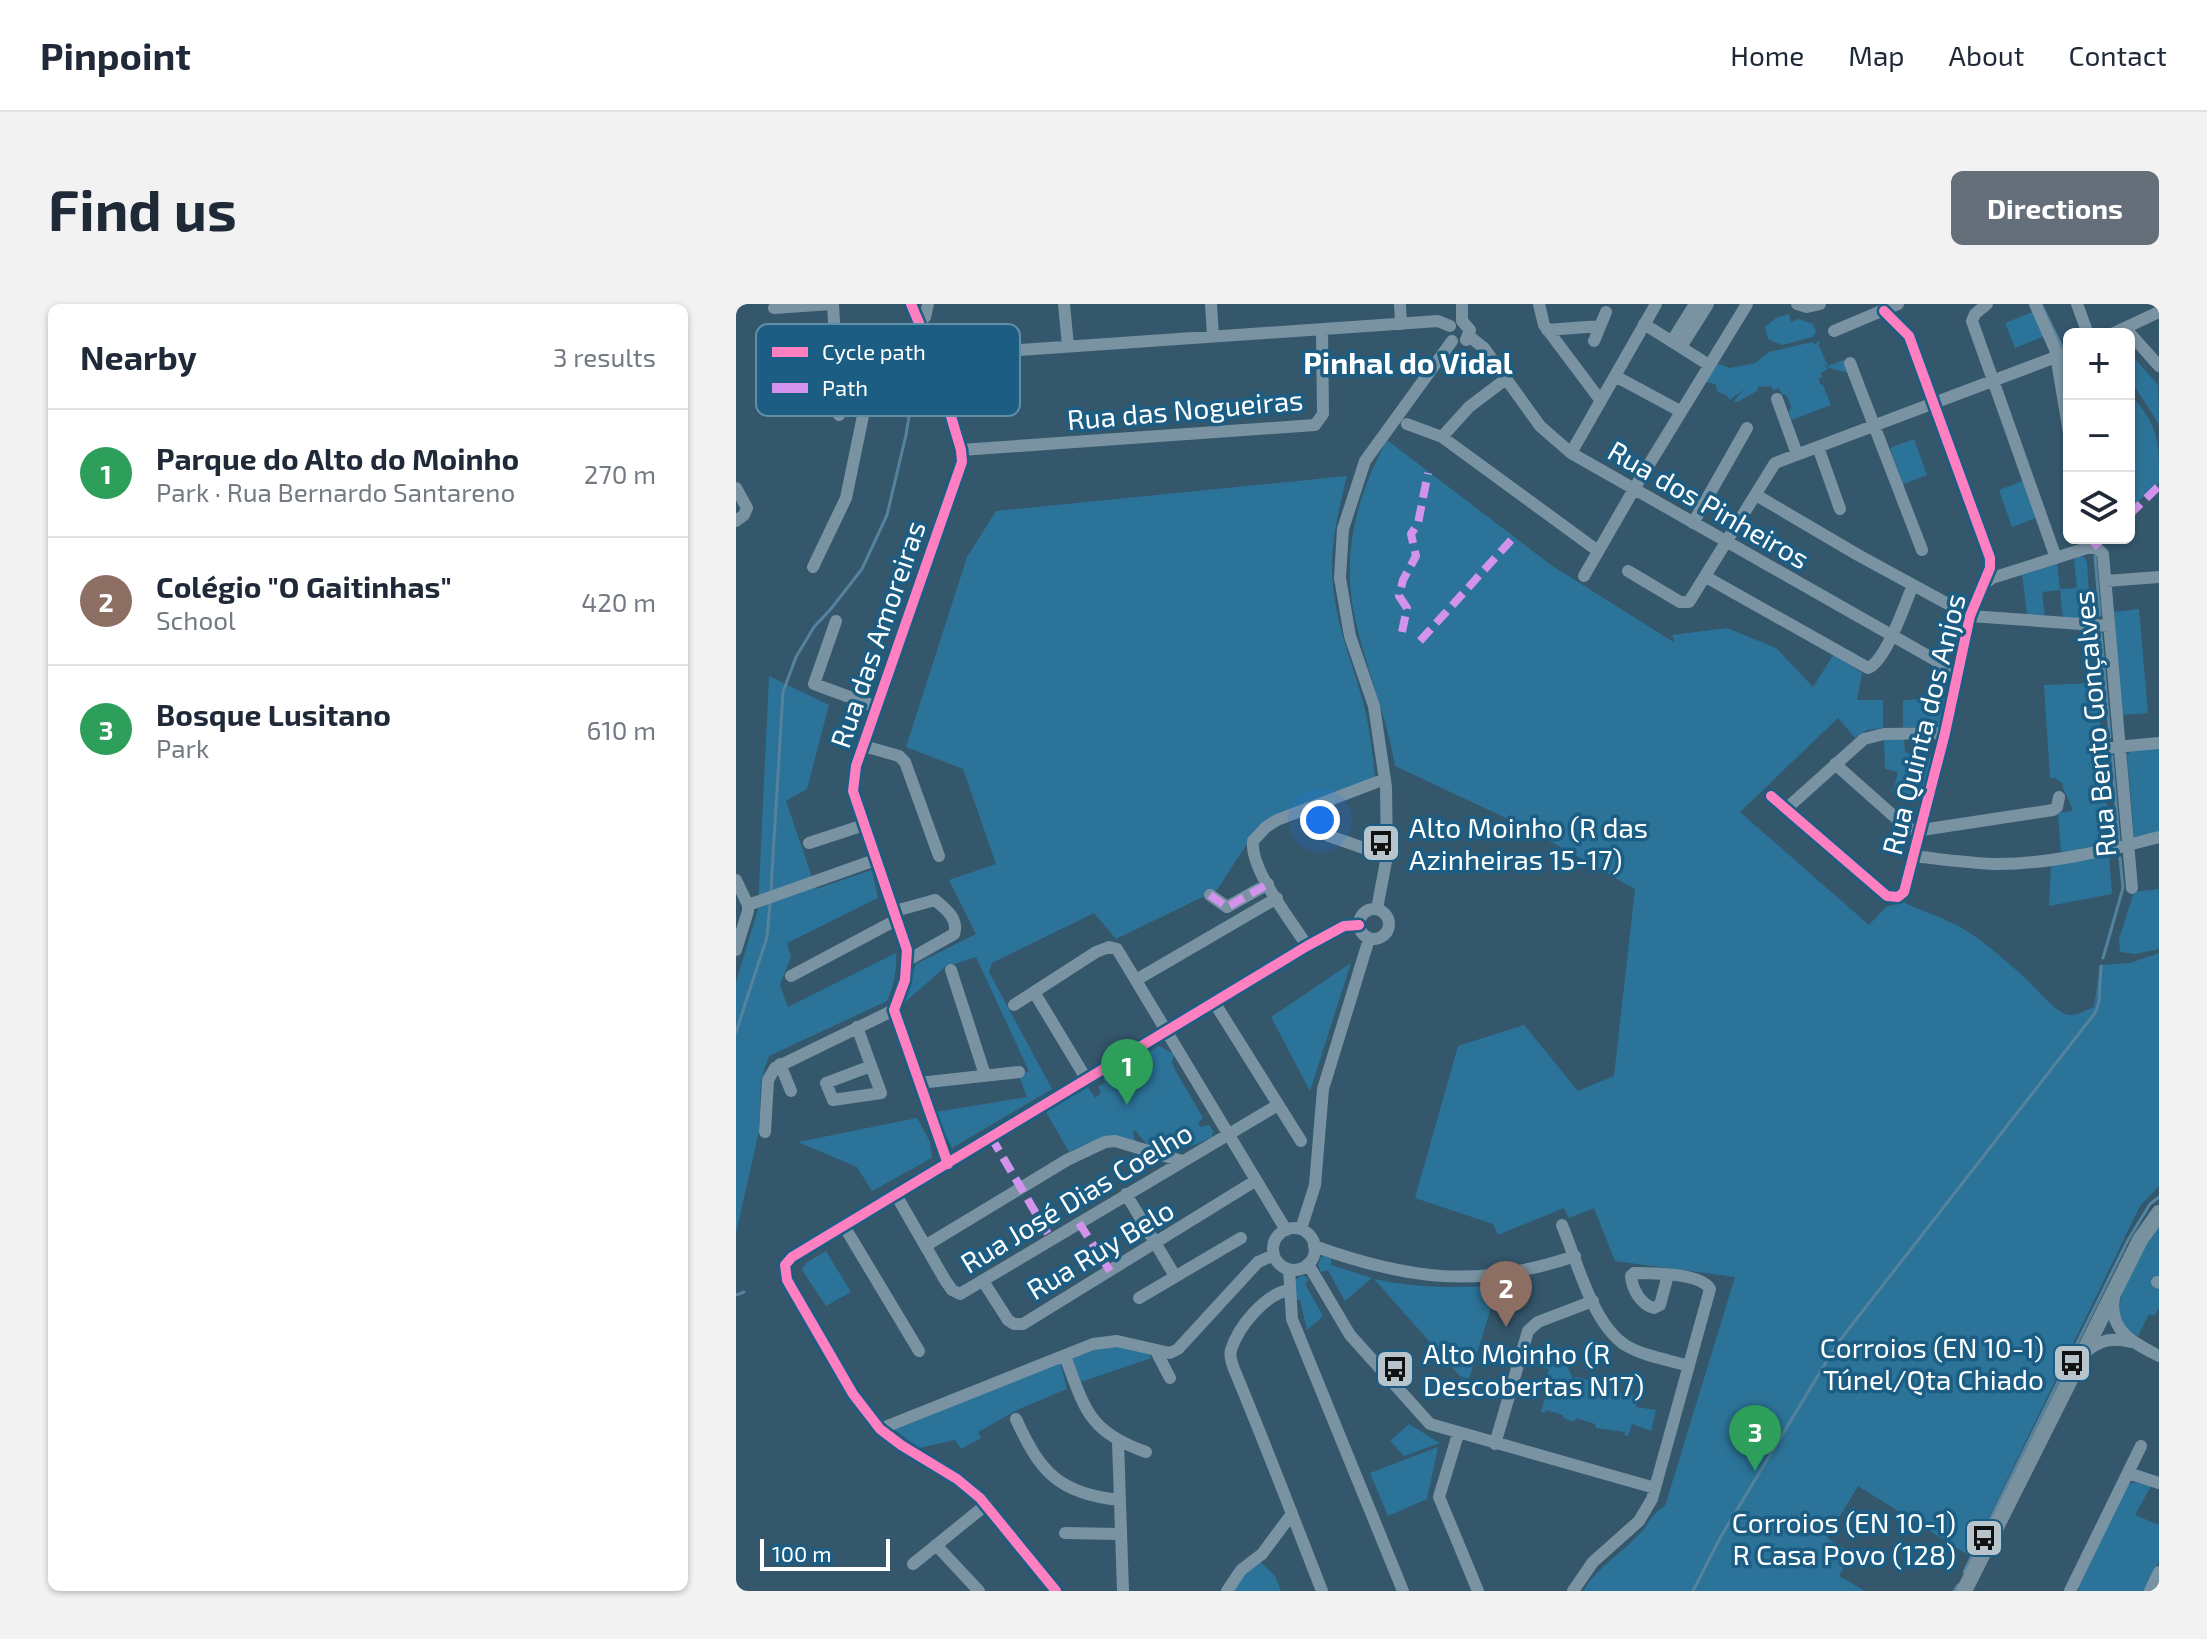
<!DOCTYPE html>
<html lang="en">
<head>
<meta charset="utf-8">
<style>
  body { margin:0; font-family:"Exo 2",sans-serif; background:#f2f2f3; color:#1f2937 }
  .controls { position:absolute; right:24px; top:24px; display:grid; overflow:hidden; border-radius:12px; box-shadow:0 2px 6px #0004 }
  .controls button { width:72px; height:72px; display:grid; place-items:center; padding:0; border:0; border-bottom:2px solid #e0e1e3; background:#fff; color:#1f2937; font:40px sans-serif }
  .scale { position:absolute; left:24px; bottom:20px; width:130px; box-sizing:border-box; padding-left:8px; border:4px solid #fff; border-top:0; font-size:22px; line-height:28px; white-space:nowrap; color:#fff; -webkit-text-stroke:6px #1c5d84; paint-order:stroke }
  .you { position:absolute; left:584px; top:516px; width:28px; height:28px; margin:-20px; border:6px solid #fff; border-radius:50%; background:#1a73e8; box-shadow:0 0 0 12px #1a73e833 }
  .badge { display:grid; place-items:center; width:52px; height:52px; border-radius:50%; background:#646f7a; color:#fff; font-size:26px; font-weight:700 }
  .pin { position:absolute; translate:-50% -66px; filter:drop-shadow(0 2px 4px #0008) }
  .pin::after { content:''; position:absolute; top:42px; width:28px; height:24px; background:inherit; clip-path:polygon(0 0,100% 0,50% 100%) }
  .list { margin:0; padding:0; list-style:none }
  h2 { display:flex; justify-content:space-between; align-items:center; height:104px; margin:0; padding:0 32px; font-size:34px }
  h2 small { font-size:26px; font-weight:400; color:#747a83 }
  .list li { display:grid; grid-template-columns:52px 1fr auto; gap:24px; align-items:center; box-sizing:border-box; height:128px; padding:0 32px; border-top:2px solid #e0e1e3 }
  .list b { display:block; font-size:30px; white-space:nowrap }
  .list p { margin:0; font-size:26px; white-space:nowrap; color:#747a83 }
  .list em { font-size:26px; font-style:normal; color:#747a83 }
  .icon { flex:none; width:44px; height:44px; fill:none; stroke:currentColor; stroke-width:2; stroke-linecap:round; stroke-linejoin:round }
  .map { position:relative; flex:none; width:1423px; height:1287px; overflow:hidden; border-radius:12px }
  header { display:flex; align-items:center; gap:48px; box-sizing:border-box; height:112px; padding:0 40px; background:#fff; border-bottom:2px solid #e0e1e3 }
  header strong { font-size:38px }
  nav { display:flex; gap:44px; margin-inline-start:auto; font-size:28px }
  .intro { display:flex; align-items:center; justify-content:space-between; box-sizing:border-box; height:192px; padding:0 48px }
  h1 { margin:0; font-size:56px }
  .button { padding:20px 36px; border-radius:12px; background:#646f7a; color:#fff; font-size:28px; font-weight:700 }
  main { display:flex; gap:48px; padding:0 48px }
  aside { flex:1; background:#fff; border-radius:12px; box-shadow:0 2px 6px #0004 }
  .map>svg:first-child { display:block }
  .green { fill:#2c7399 }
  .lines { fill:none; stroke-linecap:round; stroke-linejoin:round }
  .stream { stroke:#55829d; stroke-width:3 }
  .minor { stroke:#7a93a2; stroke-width:12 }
  .major { stroke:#78919f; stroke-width:16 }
  .quiet { stroke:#d193ec; stroke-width:8; stroke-dasharray:16 8; stroke-linecap:butt }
  .cycleway-casing { stroke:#1c5d84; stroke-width:15 }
  .cycleway { stroke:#ff80c0; stroke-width:10 }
  .labels { text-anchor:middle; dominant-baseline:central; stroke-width:7; stroke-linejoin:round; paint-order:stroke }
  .street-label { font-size:28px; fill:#fff; stroke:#1c5d84 }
  .poi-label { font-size:28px; fill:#fff; stroke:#1c5d84; text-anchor:start }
  .neighbourhood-label { font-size:30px; font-weight:bold; fill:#fff; stroke:#1c5d84 }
  .key { fill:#1c5d84; stroke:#608ea9; stroke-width:2 }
  .key-label { font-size:22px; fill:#fff }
</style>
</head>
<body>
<header>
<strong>Pinpoint</strong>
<nav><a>Home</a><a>Map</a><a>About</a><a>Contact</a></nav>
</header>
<div class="intro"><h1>Find us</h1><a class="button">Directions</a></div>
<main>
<aside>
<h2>Nearby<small>3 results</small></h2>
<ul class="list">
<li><span class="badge" style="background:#2e9e5b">1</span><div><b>Parque do Alto do Moinho</b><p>Park · Rua Bernardo Santareno</p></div><em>270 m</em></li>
<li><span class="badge" style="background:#8d6e63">2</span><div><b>Colégio &quot;O Gaitinhas&quot;</b><p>School</p></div><em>420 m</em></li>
<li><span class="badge" style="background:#2e9e5b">3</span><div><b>Bosque Lusitano</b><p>Park</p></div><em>610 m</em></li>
</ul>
</aside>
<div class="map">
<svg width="1423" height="1287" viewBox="0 0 1423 1287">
  <rect width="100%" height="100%" fill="#34576c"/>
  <path class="green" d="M1299 7 1311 31 1279 44 1269 19Z
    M1053 10 1055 18 1062 15 1077 20 1080 27 1077 33 1046 41 1032 35 1029 23 1040 14Z
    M1082 37 1085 38 1082 40 1092 62 1108 56 1113 69 1093 64 1085 58 1092 65 1084 69 1087 73 1083 74 1084 80 1087 81 1095 101 1055 116 1053 108 1055 103 1051 92 1046 90 1043 84 1037 86 1035 82 1022 83 1021 87 1001 98 998 97 1008 85 994 96 990 91 982 88 979 80 970 78 977 61 983 60 994 64 1019 59 1033 48 1076 38 1079 41Z
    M1393 48 1422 81 1423 120 1393 74Z
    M1393 89C1423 123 1423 135 1423 179L1393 206Z
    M1178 135 1191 171 1167 180 1154 144Z
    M651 136 815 261 939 339 936 331 991 324 1040 344 1077 383 1098 350 1126 369 1121 396H1147V424L1131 426 1119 434 1102 414 1004 508 1133 621 1150 603 1167 598C1187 608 1210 614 1229 626 1246 636 1263 651 1278 664 1294 676 1312 702 1329 710 1338 714 1350 706 1358 703L1364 661 1394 659 1423 649V882L1404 902 1234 1252 1122 1182 1091 1234 1116 1249 1103 1272 1129 1287H847C864 1260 887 1249 907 1226 914 1217 918 1207 929 1202L999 973 879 957 858 904 833 914 828 904 762 931 757 920 679 894 722 742 788 721 842 787 878 772 899 585 789 523 659 462C651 413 631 367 620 319 604 254 620 193 651 136Z
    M611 172C602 208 593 244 597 281 601 323 615 355 626 394 633 419 636 445 639 472L516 532 481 586 380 635 358 609 256 659 253 668 316 785 216 844 199 808 291 793 283 772 293 767 240 653 209 663 166 701 180 660 240 630 213 576 260 560 227 465 170 443 231 253 260 207Z
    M1287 177 1300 214 1276 223 1263 186Z
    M1344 252 1348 253 1351 258 1354 313 1347 315 1327 314 1324 286 1306 288 1309 313 1291 311 1286 269 1321 259 1324 285 1341 284 1338 255Z
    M1403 305 1412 409 1386 411 1378 308Z
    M33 372 93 401 71 485 50 497 80 585 136 566 142 594 51 639 55 653 44 681 52 703 160 649C161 668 158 680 151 697L33 752 25 776 23 827 0 929V678L22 605Z
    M1361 379 1374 543 1325 549 1322 509 1336 507C1336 498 1327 489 1326 479L1319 474H1314L1308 381Z
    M1213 394 1207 420 1204 423H1167V396Z
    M1168 434 1169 448 1197 455 1186 496 1157 487 1162 468 1149 465 1148 435Z
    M1423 444V528L1398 533 1391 451 1395 447Z
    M1373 551 1376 590 1313 602 1315 559Z
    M1423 585V645L1399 650 1384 648 1383 635 1398 588Z
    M615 659 574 787 535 713Z
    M423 742 438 750 436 758 439 766 467 814 462 819 465 823 473 821 477 827 476 833C445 848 444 846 411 841L399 826 397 828 399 837C370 833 359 834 333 848L310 808 352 783 359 794 365 789 362 782 369 779 367 774 377 768 385 769V764L389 763 396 771 402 769 397 758Z
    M181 814 194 838 196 854 136 887 121 863 62 838Z
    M1423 919V975L1419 973 1415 976V980L1423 986V1004L1418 1012 1413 1010 1402 1032C1397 1029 1389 1025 1386 1020 1372 998 1410 939 1423 919Z
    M90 947 115 988 90 1002 66 966 70 959Z
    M589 952 595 955V961L636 974 609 997 592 966 585 968 582 961 585 953Z
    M567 971 573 975 569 980 587 1012 571 1026 564 996H560L559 976Z
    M638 975C689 986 737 984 789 979L758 994 733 1075 724 1072Z
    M373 1040 413 1050 415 1054 345 1078 336 1055Z
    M823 1044 837 1075 841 1073 858 1078 857 1081 874 1086 875 1082 883 1084 882 1088 899 1092 901 1089 904 1090 900 1103 920 1106 915 1127 896 1120 892 1132 888 1131 889 1128 860 1124 859 1120 840 1114 838 1118 827 1114V1111L810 1106 809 1109 805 1108 815 1074 811 1072 813 1065 796 1060 798 1053 817 1056 820 1046Z
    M324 1057 331 1085 283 1105 242 1128 245 1134 225 1145 219 1136 183 1144 152 1121Z
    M673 1120 704 1139 668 1152 654 1137Z
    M702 1143 691 1195 652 1212 634 1169Z
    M1398 1178 1415 1182 1399 1211 1423 1221V1257L1410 1287H1343L1342 1283 1390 1182Z
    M524 1257 539 1272 545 1287H495L504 1271Z"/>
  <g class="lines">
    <path class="stream" d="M1305 0 1326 43
      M1328 56 1333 85
      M1359 252 1364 311
      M1365 330 1374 433
      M1376 452 1383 536
      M35 585 47 388 60 353 78 323 94 306 126 265 151 211 170 131 178 81 183 71
      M1367 654 1387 584 1384 554
      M0 728 31 633 34 600
      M0 991 8 988
      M1228 1268 1392 936 1414 900 1423 893
      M957 1287 984 1234 1101 1040 1359 709 1363 698 1365 662
      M1218 1287 1222 1281"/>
    <path class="minor" d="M97 0 103 111
      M175 0 197 52 225 146 226 158 120 462 117 487 171 646 169 676 158 706 212 860
      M328 0 332 42
      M475 0 477 32
      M664 0 665 20
      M726 0V17
      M803 0 808 21 865 97
      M1061 0 1071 3 1084 0
      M1251 0 1239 10 1236 17 1320 254
      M1299 0 1319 45 1333 129
      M1341 0 1352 30
      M38 4 96 0
      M726 17 734 26 730 36
      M182 20 189 13 192 0
      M908 20 973 61
      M1389 24 1423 62
      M811 26 864 22
      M1098 27 1162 0
      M1376 30 1423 8
      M734 33 748 44 804 122 835 149 1222 369
      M858 37 870 8
      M936 37 959 0
      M945 43 972 0
      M197 52 702 17 714 22
      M1114 59 1186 246
      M879 72 944 107
      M1041 95 1061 150
      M671 120 706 133 862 247
      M706 133 733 103 770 75
      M1082 143 1104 205
      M225 146 579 121 587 110 586 26
      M835 149 920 0
      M0 184 11 204 8 211 0 217
      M1020 191 1122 251 1234 312 1373 322
      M957 219 1011 124
      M77 263 110 194 134 78C147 56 171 53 194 46
      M892 267 944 298H953L1039 159 1333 48
      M848 272 898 185 1011 0
      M970 273 1132 364C1150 357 1169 300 1177 281
      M1370 277 1423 273
      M1247 281 1256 274 1351 244H1361L1367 250 1396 584
      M100 317 78 380 141 403
      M128 442 163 452 169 458 203 552
      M1369 444 1423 439
      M1099 460 1170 523 1179 527 1317 506 1321 503 1323 493
      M1035 492 1151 592 1162 593 1168 588 1209 429 1234 312 1254 264V254L1173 32 1148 7
      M1050 505 1128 435 1148 430 1209 429
      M593 532 651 552
      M73 539 128 521
      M1177 552C1204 555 1231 559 1258 560 1310 561 1373 546 1423 533
      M0 576 12 601V607L0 646
      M474 591 491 603 532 580
      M12 601 139 556
      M641 605 651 552 650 483 638 402 614 332 604 274 607 225 629 157 716 37
      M623 620a15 15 0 1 1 30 0a15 15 0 1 1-30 0Z
      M159 607 199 596C210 605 223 615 218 630L172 656
      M571 642C555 616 514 566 517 537L530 523 541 516 649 475
      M215 666 249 771
      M55 672 162 615
      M400 676 541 594
      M298 688 351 776
      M478 698 565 837
      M278 701 360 648 373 643 381 645 550 926
      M121 723 145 789 97 796 90 779 135 762
      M44 760 55 787
      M183 779 283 768
      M29 828 32 776 39 764 158 706
      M390 890 439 972
      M160 891 209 976 216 986 224 990 542 801
      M826 921C841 957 856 1019 889 1041 907 1052 933 1056 953 1062
      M108 922 183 1047
      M537 945a21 21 0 1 1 42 0a21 21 0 1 1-42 0Z
      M565 925 579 881 587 785 633 635
      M189 942 331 856 369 838 379 837 446 857
      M578 942C672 976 743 985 839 952
      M572 960 614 1031 694 1120 919 1184
      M553 965 556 1015 667 1287
      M247 977 272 1016 278 1020H287L519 877
      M1421 978 1423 979
      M553 986C529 990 502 1023 495 1046 493 1052 496 1059 498 1065 529 1139 557 1213 586 1287
      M403 994 505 934
      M1378 994C1372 1027 1398 1039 1423 1052
      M420 1047 434 1074
      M1349 1048C1365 1036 1375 1033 1395 1038
      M329 1052C349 1106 353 1128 410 1148
      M280 1115C304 1168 323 1190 384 1196
      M144 1125 357 1040 381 1037 434 1049 442 1045 522 958 538 951
      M722 1130 703 1193 742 1287
      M382 1138 387 1287
      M759 1140 792 1027 802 1018 857 997
      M1392 1169 1423 1179
      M329 1229 385 1230
      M200 1241 243 1287
      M177 1260 251 1200
      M320 1287 244 1194 221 1175 165 1141 144 1125 117 1090 51 976 49 961 56 953 571 642 608 622 623 621
      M491 1287 505 1266 526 1250 555 1211
      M837 1287 857 1258 903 1217 916 1195 974 985C965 969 916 969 898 969L895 972C896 985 905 1001 918 1004L924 1001 932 971
      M1334 1287 1405 1142
      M1414 1287 1423 1268"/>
    <path class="major" d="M1228 1287 1404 936 1423 909"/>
    <path class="quiet" d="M1393 211 1423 182
      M1357 243 1367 234
      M666 328 671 304 663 292 667 276 680 252 675 230 682 219 692 169
      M684 337 777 234
      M474 591 491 603 532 580
      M255 833 315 935
      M343 919 374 967"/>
    <defs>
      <path id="cycleway" d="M175 0 197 52 225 146 226 158 120 462 117 487 171 646 169 676 158 706 212 860
        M1035 492 1151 592 1162 593 1168 588 1209 429 1234 312 1254 264V254L1173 32 1148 7
        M320 1287 244 1194 221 1175 165 1141 144 1125 117 1090 51 976 49 961 56 953 571 642 608 622 623 621"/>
    </defs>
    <use href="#cycleway" class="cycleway-casing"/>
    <use href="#cycleway" class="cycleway"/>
  </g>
  <defs>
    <symbol id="bus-square" viewBox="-11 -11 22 22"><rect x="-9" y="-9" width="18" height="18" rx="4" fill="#b8c4cc" stroke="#1c5d84"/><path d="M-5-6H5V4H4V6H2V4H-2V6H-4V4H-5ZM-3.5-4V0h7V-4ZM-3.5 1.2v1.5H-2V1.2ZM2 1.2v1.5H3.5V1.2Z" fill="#111"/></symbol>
  </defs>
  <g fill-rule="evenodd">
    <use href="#bus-square" x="623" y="517" width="44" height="44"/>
    <use href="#bus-square" x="1314" y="1037" width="44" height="44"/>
    <use href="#bus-square" x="637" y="1043" width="44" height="44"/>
    <use href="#bus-square" x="1226" y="1212" width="44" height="44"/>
  </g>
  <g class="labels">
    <g class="street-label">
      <text transform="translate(449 105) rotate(-5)">Rua das Nogueiras</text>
      <text transform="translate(973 200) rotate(30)">Rua dos Pinheiros</text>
      <text transform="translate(141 330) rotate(-71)">Rua das Amoreiras</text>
      <text transform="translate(1187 420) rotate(-76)">Rua Quinta dos Anjos</text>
      <text transform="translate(1358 420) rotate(-95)">Rua Bento Gonçalves</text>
      <text transform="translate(340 893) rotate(-31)">Rua José Dias Coelho</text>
      <text transform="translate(364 945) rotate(-31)">Rua Ruy Belo</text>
    </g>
    <g class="poi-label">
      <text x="673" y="523">Alto Moinho (R das<tspan x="673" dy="32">Azinheiras 15-17)</tspan></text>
      <text x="1308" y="1043" text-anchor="end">Corroios (EN 10-1)<tspan x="1308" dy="32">Túnel/Qta Chiado</tspan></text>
      <text x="687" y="1049">Alto Moinho (R<tspan x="687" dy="32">Descobertas N17)</tspan></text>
      <text x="1220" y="1218" text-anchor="end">Corroios (EN 10-1)<tspan x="1220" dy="32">R Casa Povo (128)</tspan></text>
    </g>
    <g class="neighbourhood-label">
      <text x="672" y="58">Pinhal do Vidal</text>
    </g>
  </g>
  <rect x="20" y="20" width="264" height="92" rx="12" class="key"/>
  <rect x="36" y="43" width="36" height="10" fill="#ff80c0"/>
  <rect x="36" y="79" width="36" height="10" fill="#d193ec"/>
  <g class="key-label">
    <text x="86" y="56">Cycle path</text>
    <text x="86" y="92">Path</text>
  </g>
</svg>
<div class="controls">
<button>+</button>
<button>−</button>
<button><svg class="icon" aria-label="layers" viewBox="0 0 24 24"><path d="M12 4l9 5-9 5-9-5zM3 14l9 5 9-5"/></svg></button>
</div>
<div class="scale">100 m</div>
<div class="you"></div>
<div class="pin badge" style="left:391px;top:801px;background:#2e9e5b">1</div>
<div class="pin badge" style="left:770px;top:1023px;background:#8d6e63">2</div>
<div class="pin badge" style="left:1019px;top:1167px;background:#2e9e5b">3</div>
</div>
</main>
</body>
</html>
